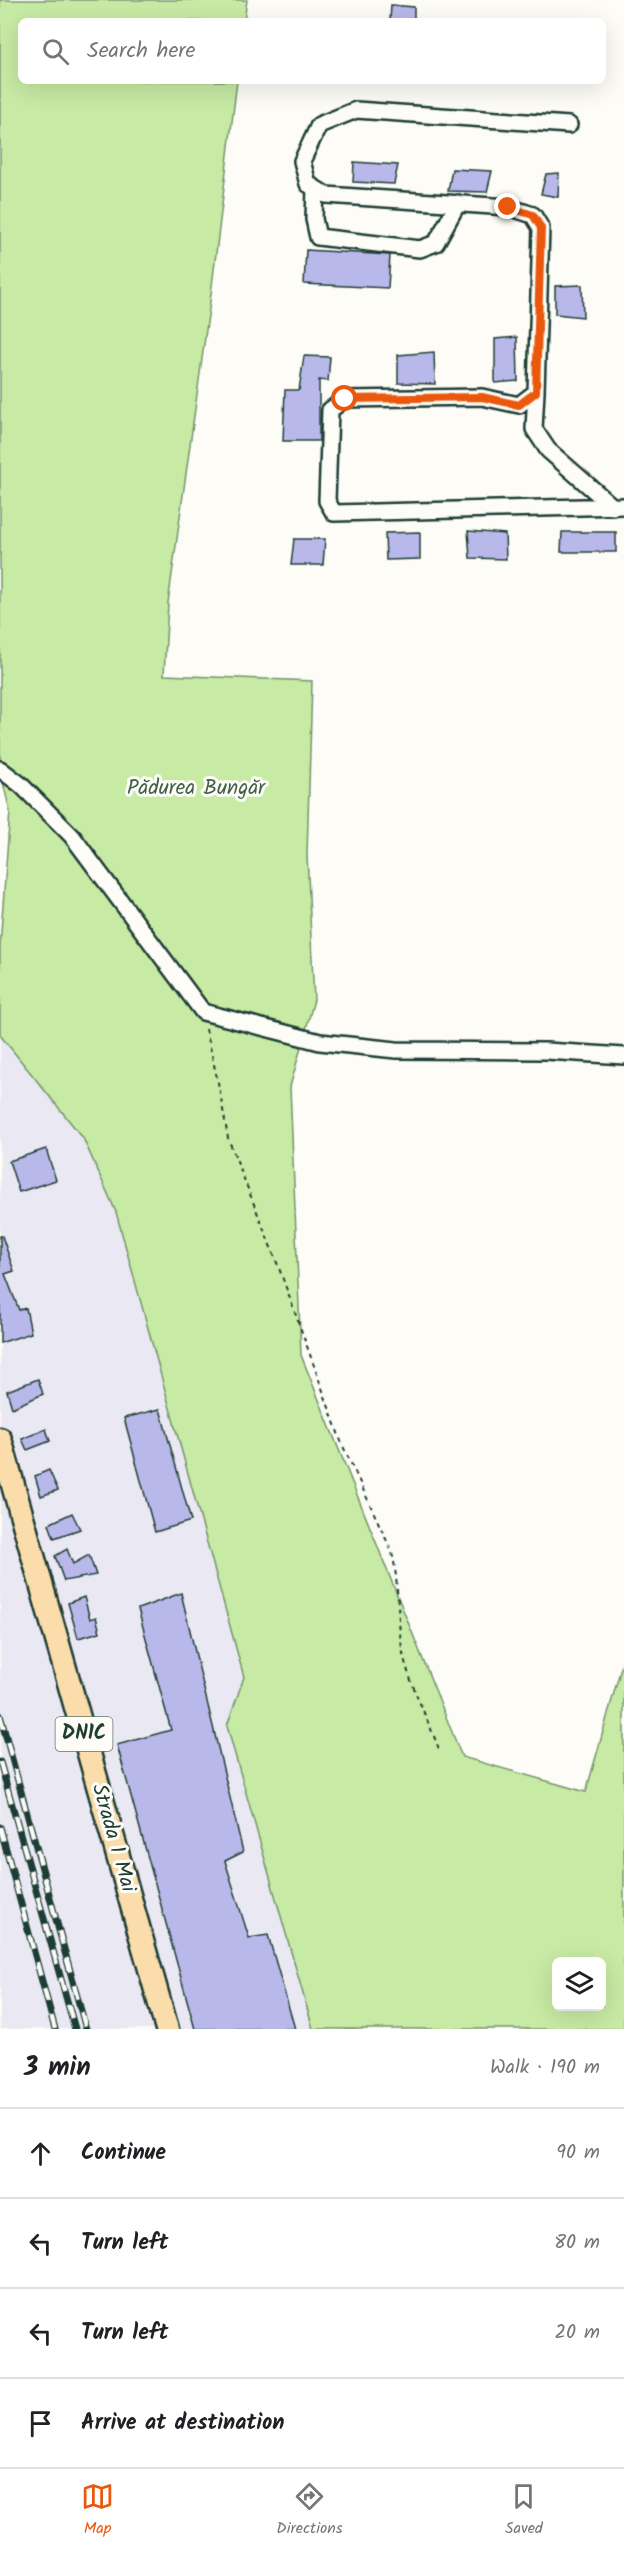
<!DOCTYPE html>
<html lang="en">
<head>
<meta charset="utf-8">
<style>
  body { margin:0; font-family:Kalam,sans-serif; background:#f2f2f2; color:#202124 }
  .controls { position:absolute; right:18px; bottom:18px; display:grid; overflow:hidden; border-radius:9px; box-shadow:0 6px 24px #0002 }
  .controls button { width:54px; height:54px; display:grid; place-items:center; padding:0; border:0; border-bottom:2px solid #e0e0e0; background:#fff; color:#202124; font:30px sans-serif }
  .stop { position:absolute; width:18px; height:18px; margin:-14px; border:4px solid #ea580c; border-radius:50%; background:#fff }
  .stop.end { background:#ea580c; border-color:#fff; box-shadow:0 2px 6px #0008 }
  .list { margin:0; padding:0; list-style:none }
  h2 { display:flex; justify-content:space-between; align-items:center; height:78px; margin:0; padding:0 24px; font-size:26px }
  h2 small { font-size:20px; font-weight:400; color:#757577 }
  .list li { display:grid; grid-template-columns:39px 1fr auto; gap:18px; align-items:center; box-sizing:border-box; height:90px; padding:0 24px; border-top:2px solid #e0e0e0 }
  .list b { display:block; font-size:22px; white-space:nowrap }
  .list em { font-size:20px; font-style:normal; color:#757577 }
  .icon { flex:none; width:33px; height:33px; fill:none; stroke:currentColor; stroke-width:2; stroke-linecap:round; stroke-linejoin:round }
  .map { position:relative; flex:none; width:624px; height:2029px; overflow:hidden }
  .search { position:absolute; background:#fff; box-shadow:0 6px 24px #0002; left:18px; right:18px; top:18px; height:66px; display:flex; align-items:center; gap:15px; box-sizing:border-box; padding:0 21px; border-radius:9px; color:#757577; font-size:22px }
  .sheet { height:438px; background:#fff }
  nav { display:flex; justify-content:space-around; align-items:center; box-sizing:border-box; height:84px; border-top:2px solid #e0e0e0; background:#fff; font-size:16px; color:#757577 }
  nav a { display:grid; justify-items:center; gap:3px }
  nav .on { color:#ea580c }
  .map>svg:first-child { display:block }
  .built { fill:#e9e8f3 }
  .green { fill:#c7eaa4; stroke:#73946c; stroke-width:1.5; fill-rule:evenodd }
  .building { fill:#b9b8ea; stroke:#1f3d34; stroke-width:1.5 }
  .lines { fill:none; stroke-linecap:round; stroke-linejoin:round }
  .minor-casing { stroke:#1f3d34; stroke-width:20 }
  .highway-casing { stroke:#1f3d34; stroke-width:27 }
  .path { stroke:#1f3d34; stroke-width:2; stroke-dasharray:4.5 4.5; stroke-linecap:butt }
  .minor { stroke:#fdfcf7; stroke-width:15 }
  .highway { stroke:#faddab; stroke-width:22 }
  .rail-casing { stroke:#1f3d34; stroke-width:7 }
  .rail { stroke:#fdfcf7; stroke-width:4.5; stroke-dasharray:14; stroke-linecap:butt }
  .route { stroke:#ea580c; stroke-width:8 }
  .labels { text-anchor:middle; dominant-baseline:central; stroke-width:6; stroke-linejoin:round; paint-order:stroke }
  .shield { fill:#fdfcf7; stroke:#62766e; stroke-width:1.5 }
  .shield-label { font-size:20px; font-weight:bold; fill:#1f3d34 }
  .park-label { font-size:21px; fill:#41604a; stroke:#fdfcf7 }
  .street-label { font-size:21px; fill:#1f3d34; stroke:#fdfcf7 }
</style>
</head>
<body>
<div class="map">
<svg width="624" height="2029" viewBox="0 0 624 2029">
  <rect width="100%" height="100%" fill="#fdfcf7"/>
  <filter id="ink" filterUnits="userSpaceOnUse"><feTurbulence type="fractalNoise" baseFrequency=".0167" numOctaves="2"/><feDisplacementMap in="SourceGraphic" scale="12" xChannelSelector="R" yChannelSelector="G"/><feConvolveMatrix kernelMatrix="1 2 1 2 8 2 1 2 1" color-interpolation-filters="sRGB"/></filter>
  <g filter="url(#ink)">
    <path class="built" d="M0 1035 83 1138 116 1212 244 1677 227 1726 313 2029H0Z"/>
    <path class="green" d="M0 0H247L244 21H21V81H237L211 294 168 603 164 675 312 681 307 855 314 1000 290 1087 301 1355 462 1757 586 1792 624 1657V2029H313L227 1726 244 1677 116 1212 83 1138 0 1035V946L10 811 0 770ZM556 1962H602V2006H556Z"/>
    <path class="building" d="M391 5 414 7V21H390Z
      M354 162 398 165 394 184 353 182Z
      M452 169 492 171 487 192 448 191Z
      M559 173 558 197 541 194 546 174Z
      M306 250 390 255 388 288 304 284Z
      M582 285 583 317 555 314V286Z
      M517 337 518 381 495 383V339Z
      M434 352 435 384 398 383V355Z
      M304 356 330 357 328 381 319 380V441H283L285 390H299Z
      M468 531 505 534 506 559 470 558Z
      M420 532V559L386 560 385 533Z
      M562 532H616V552H561Z
      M294 539H325L323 565H291Z
      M46 1149 56 1180 19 1192 9 1161Z
      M0 1236H2L14 1271 5 1274 19 1310 26 1308 31 1333 0 1343Z
      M38 1379 43 1394 12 1408 7 1391Z
      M160 1409 191 1521 155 1532 124 1418Z
      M46 1429 50 1441 27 1450 22 1439Z
      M49 1470 58 1490 41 1496 35 1476Z
      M72 1513 80 1529 54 1538 49 1524Z
      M67 1549 73 1564 89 1555 96 1575 64 1581 55 1556Z
      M181 1593 243 1852 225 1861 249 1938 268 1935 295 2029H195L117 1745 171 1730 138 1609Z
      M84 1597 90 1619 96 1617 100 1632 78 1638 68 1603Z"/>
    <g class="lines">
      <defs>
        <path id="minor" d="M569 125 356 110 319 125 302 161 308 184 326 195 508 207 533 215 541 228 536 392 519 405 482 397 345 399 330 410 327 501 334 513 624 506
          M315 188 314 219 318 237 420 249 436 243 458 203
          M536 392 534 429 548 450 613 507
          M0 769 21 785 72 836 203 1012 320 1042 396 1050 546 1051 624 1056"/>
        <path id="highway" d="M0 1439 167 2029"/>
      </defs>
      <use href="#minor" class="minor-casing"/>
      <use href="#highway" class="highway-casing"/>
      <path class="path" d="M206 1029 219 1087 228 1138 279 1268 342 1444 392 1552C400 1587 396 1623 404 1658 412 1689 428 1720 439 1749"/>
      <use href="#minor" class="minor"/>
      <use href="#highway" class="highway"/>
      <defs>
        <path id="rail" d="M0 1715 86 2029
          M0 1762 75 2029
          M0 1827 55 2029"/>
      </defs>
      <use href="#rail" class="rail-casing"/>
      <use href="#rail" class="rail"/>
    </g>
  </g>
  <g class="lines" filter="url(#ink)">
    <path class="route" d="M345 399 482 397 519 405 536 392 541 228 533 215 508 207"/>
  </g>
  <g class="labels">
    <rect class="shield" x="55.5" y="1717" width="57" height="34" rx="4.5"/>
    <g class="shield-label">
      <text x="84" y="1734">DN1C</text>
    </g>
    <g class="park-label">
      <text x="196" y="788">Pădurea Bungăr</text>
    </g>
    <g class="street-label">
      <text transform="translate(113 1838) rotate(74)">Strada 1 Mai</text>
    </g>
  </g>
</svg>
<div class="controls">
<button><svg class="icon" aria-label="layers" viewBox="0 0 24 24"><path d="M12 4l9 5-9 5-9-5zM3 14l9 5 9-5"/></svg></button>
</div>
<div class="stop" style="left:345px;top:399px"></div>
<div class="stop end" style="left:508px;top:207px"></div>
<div class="search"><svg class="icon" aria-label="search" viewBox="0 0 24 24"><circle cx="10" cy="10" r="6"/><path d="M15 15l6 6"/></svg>Search here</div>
</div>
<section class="sheet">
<h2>3 min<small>Walk · 190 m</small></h2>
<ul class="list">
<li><svg class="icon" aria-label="ahead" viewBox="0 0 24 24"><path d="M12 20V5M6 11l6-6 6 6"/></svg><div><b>Continue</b></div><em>90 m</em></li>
<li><svg class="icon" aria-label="left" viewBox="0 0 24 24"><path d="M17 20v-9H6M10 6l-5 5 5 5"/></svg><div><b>Turn left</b></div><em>80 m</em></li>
<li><svg class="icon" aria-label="left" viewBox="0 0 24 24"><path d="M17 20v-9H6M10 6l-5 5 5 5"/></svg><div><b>Turn left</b></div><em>20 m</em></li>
<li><svg class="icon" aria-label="arrive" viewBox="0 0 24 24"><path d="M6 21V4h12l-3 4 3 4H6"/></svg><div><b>Arrive at destination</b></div></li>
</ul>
</section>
<nav>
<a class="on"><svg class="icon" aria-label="map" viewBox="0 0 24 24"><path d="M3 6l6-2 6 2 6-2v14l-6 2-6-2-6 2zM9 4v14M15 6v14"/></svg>Map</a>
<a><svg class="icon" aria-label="directions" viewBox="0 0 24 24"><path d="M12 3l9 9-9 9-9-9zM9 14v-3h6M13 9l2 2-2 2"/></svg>Directions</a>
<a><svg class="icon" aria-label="saved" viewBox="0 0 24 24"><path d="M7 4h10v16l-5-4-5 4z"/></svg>Saved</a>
</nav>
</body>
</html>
